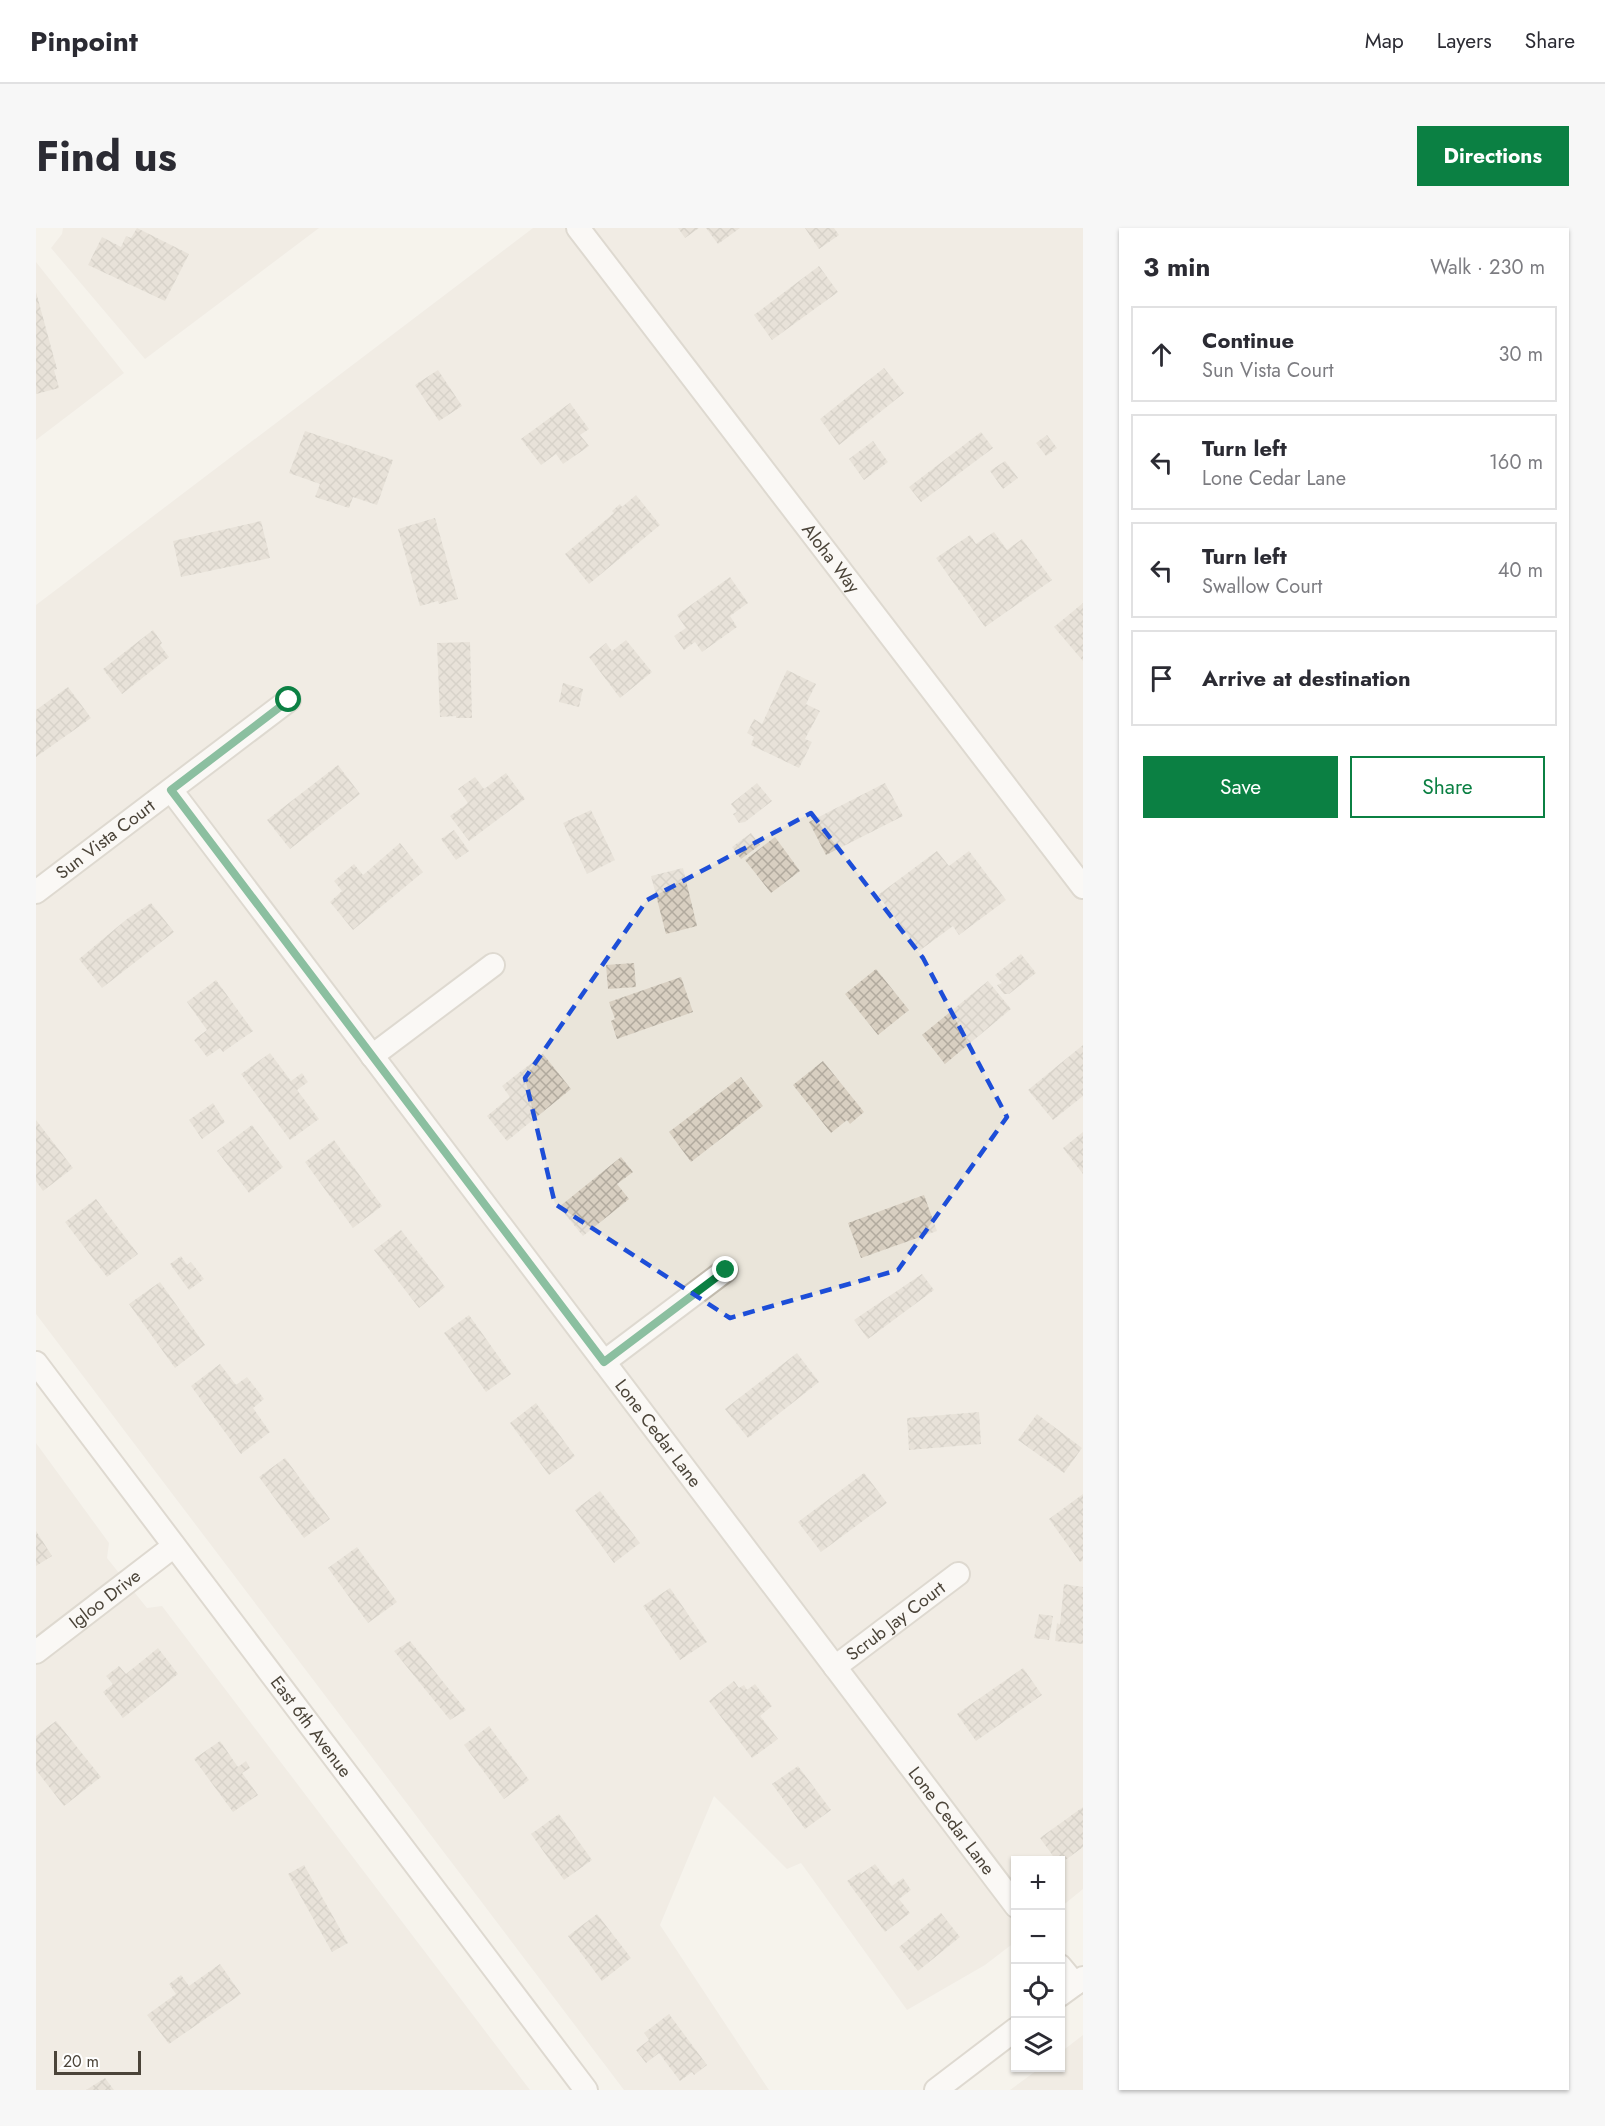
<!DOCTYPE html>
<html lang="en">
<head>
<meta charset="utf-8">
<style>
  body { margin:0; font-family:Jost,sans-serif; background:#f7f7f7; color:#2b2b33 }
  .controls { position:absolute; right:18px; bottom:18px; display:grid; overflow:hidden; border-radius:0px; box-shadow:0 2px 4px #0004 }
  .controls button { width:54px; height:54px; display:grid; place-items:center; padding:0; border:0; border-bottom:2px solid #e1e1e2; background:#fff; color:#2b2b33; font:30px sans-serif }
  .scale { position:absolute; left:18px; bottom:15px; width:87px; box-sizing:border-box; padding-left:6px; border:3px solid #4b4439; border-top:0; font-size:16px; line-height:21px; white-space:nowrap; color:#4b4439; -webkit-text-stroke:4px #fff; paint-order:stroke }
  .stop { position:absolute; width:18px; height:18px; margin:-14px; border:4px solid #0b8043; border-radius:50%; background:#fff }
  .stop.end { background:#0b8043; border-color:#fff; box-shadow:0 2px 6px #0008 }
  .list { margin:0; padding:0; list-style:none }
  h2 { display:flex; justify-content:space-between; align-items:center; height:78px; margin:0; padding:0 24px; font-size:26px }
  h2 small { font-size:20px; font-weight:400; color:#7c7c81 }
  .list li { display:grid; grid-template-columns:39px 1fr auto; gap:18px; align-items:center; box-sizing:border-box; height:96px; margin:0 12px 12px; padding:0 12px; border:2px solid #e1e1e2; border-radius:0px }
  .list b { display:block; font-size:22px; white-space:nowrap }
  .list p { margin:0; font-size:20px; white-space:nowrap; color:#7c7c81 }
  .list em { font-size:20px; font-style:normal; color:#7c7c81 }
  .actions { display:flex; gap:12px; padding:18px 24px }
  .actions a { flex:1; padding:14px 0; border:2px solid #0b8043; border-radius:0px; text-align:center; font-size:21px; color:#0b8043 }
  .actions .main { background:#0b8043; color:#fff }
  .icon { flex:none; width:33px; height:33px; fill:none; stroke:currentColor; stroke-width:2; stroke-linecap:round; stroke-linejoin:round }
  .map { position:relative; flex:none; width:1047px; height:1862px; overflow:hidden; border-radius:0px }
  header { display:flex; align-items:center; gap:36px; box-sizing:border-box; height:84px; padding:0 30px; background:#fff; border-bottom:2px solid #e1e1e2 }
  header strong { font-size:28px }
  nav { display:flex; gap:33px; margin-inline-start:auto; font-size:21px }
  .intro { display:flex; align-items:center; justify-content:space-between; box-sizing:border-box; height:144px; padding:0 36px }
  h1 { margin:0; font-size:42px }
  .button { padding:15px 27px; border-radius:0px; background:#0b8043; color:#fff; font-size:21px; font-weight:700 }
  main { display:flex; gap:36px; padding:0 36px }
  aside { flex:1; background:#fff; border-radius:0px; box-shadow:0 2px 4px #0004 }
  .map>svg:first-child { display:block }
  .residential { fill:#eae5da }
  .building { fill:url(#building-cross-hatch) }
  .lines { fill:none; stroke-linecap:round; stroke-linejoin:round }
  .minor-casing { stroke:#c2bbae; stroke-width:26 }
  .minor { stroke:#fff; stroke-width:22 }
  .route { stroke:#0b8043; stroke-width:8 }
  .marked { fill:none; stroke:#1d4ed8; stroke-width:4.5; stroke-dasharray:12 8; stroke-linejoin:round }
  .labels { text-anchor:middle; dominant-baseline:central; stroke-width:4.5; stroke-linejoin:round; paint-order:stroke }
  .street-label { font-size:18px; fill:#4b4439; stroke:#fff }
</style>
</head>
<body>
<header>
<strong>Pinpoint</strong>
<nav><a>Map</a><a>Layers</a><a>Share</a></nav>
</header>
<div class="intro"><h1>Find us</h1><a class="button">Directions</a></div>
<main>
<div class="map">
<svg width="1047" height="1862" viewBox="0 0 1047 1862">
  <defs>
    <pattern id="building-cross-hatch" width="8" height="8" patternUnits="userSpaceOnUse" patternTransform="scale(1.5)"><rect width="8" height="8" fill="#d8cfc1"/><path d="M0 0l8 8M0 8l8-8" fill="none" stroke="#b1aa9e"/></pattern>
  </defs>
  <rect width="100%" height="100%" fill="#f6f3ec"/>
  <path class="residential" d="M27 0H283L109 131 15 20 26 6Z
    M497 0H1047V1661L1025 1679 1024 1632H980L979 1714 949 1737 871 1782 765 1635 751 1641 678 1568 624 1697 733 1862H588L0 1086V377Z
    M0 34 88 145 0 212Z
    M0 1215 73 1315 71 1330 111 1380 126 1378 494 1862H0Z
    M1047 1807V1862H974L1004 1840H1024L1025 1824Z"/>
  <path class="building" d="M101 0 153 26 129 73 52 37 66 9 85 19 90 8 95 10Z
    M642 0H663L649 10Z
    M670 0H704L682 16Z
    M769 0H798L803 7 783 21Z
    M783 38 802 64 736 112 718 87Z
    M0 64 21 141 18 142 23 160 0 166Z
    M848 140 868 165 803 217 784 191Z
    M402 142 426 178 403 193 379 157Z
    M534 175 553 201 544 207 553 218 527 236 520 226 505 237 485 211Z
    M269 203 357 232 341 277 317 269 313 280 279 269 284 256 253 245Z
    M945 204 957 220 885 274 873 259Z
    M1011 207 1021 220 1010 228 1000 215Z
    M837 213 852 234 828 252 813 231Z
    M969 233 982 250 967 261 954 243Z
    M600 267 624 297 553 356 529 326 578 285 576 283 584 276 586 279Z
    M399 290 422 371 403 376 402 373 384 378 362 301Z
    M225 293 234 330 145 349 137 313Z
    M958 304 971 322 986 311 1016 352 949 399 900 330 934 307 940 316Z
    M694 349 712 375 694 388 701 399 666 424 659 414 648 422 638 408 650 400 641 387Z
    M1047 375V433L1018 399Z
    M117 402 126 415 124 417 133 429 86 466 67 441Z
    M590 412 616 444 584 470 553 429 570 415 576 423Z
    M434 414 436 490H420V488L404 489 401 415Z
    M751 442 780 456 770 476 784 483 769 511 776 514 763 540 715 517 718 509 711 505 718 491 726 496Z
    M527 455 547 461 543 479 523 474Z
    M32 459 55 490 0 529V482Z
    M302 537 324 566 254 621 231 592Z
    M470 545 489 571 433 613 414 588 432 575 422 561 439 549 448 561Z
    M721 555 736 573 709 594 703 595 697 586 701 584 695 576Z
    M849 555 867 588 790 627 773 594Z
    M555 582 579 632 551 646 527 595Z
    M418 602 433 623 420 632 405 611Z
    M715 605 724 617 705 631 696 619Z
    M739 609 764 643 735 665 709 632Z
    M364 615 387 644 317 702 294 674 306 663 298 653 318 636 327 647Z
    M901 623 913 638 933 623 970 672 923 707 917 698 883 723 842 667Z
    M647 640 661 698 630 706 615 648Z
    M115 675 138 704 66 760 43 731 91 691Z
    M985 726 1000 745 973 766H968L961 757 966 755 959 747Z
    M598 735 600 759 572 761 570 737Z
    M840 741 873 782 842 807 809 766Z
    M645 749 657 784 581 811 575 793 579 791 573 774Z
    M180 752 217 803 187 824 184 820 171 829 158 812 171 802 151 774Z
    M952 753 975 781 909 836 886 807Z
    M1047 817V868L1017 892 992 862Z
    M234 825 255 853 266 845 272 854 261 862 283 891 254 912 205 846Z
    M507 826 535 861 471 913 451 888 474 869 466 858Z
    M787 833 828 884 814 896 811 892 795 905 757 857Z
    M705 849 727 878 655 934 633 904Z
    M177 875 189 894 166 911 153 892Z
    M0 892 37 940 7 963 0 953Z
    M216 897 247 939 213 965 181 923Z
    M1047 904V946L1027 920Z
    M298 912 346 978 317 1000 269 934Z
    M585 929 597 944 581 956 593 971 547 1008 523 979Z
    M888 967 901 1003 825 1030 812 995Z
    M60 971 102 1026 71 1049 29 994Z
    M365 1002 409 1059 383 1080 338 1022Z
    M145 1028 151 1037 155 1034 168 1051 153 1062 134 1036Z
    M886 1046 898 1062 832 1111 818 1092Z
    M124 1054 169 1117 139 1140 93 1076Z
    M433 1087 475 1146 450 1164 408 1105Z
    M761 1125 783 1154 712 1210 689 1181Z
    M184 1136 200 1157 211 1149 228 1171 217 1180 234 1204 205 1226 155 1158Z
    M500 1175 539 1228 513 1247 474 1195Z
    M943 1184 945 1216 873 1222 871 1190Z
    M1001 1186 1046 1220 1028 1245 982 1212Z
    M249 1230 294 1291 268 1310 223 1249Z
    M828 1245 851 1275 785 1324 762 1294Z
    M564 1263 604 1315 578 1335 539 1282Z
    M1047 1266V1332L1044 1334 1013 1291Z
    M0 1303 16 1328 0 1338Z
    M321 1319 361 1374 332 1395 292 1340Z
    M1028 1356 1047 1359V1416L1019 1413 1021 1395 1024 1397Z
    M634 1360 671 1414 644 1432 607 1378Z
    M1003 1386 1017 1388 1013 1412 998 1410Z
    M374 1413 430 1482 414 1492 358 1423Z
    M122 1420 142 1446 87 1490 67 1464 77 1456 70 1448 83 1438 90 1446Z
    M987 1440 1006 1467 940 1513 921 1486Z
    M698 1453 703 1460 708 1457 711 1462 719 1456 736 1478 724 1488 742 1511 716 1530 673 1473Z
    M20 1493 65 1549 28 1578 0 1542V1508Z
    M453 1498 493 1552 468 1571 428 1517Z
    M184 1513 202 1539 210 1533 214 1540 206 1545 222 1567 197 1584 158 1531Z
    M762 1538 795 1582 769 1601 736 1556Z
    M1047 1579V1619L1024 1636V1632H1020L1004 1610Z
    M523 1586 556 1632 528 1652 495 1606Z
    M839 1636 856 1658 867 1650 875 1662 863 1671 874 1685 849 1704 811 1653 824 1644 825 1646Z
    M268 1637 312 1715 296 1724 252 1646Z
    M905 1685 924 1709 882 1743 863 1719Z
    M561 1686 595 1730 566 1753 532 1708Z
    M184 1736 205 1766 133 1816 111 1787 140 1766 133 1756 145 1747 153 1758Z
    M633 1786 671 1837 658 1847 656 1844 644 1853 623 1825 610 1835 600 1822 613 1812 608 1805Z
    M69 1850 78 1862H50Z"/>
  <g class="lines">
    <defs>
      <g id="minor">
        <path id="s1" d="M542 0 1047 659"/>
        <path id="s2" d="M135 562 980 1678"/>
        <path id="s3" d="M0 664 253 472"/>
        <path d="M336 828 457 737"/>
        <path d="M568 1134 690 1042"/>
        <path id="s4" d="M0 1135 550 1862"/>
        <path id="s5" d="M0 1424 138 1318"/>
        <path id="s6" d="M799 1439 922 1346"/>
        <path d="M1024 1738 1039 1756"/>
        <path d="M1024 1767 1047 1750"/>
        <path d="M900 1862 980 1801"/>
      </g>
    </defs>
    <use href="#minor" class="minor-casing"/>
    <use href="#minor" class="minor"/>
  </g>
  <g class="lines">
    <path class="route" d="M253 472 135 562 568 1134 690 1042"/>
  </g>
  <path d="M0 0H1047V1862H0ZM775 585 887 730 971 889 862 1042 694 1090 519 976 489 850 611 672Z" fill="#f6f3ec" fill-opacity=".55" fill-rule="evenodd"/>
  <path class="marked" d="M775 585 887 730 971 889 862 1042 694 1090 519 976 489 850 611 672Z"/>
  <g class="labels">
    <g class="street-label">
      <text stroke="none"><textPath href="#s1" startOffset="416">Aloha Way</textPath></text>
      <text stroke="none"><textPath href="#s3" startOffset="87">Sun Vista Court</textPath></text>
      <text stroke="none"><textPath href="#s2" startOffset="807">Lone Cedar Lane</textPath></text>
      <text stroke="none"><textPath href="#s5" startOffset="87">Igloo Drive</textPath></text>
      <text stroke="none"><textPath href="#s6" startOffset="76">Scrub Jay Court</textPath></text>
      <text stroke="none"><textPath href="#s4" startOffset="456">East 6th Avenue</textPath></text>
      <text stroke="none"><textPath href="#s2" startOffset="1293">Lone Cedar Lane</textPath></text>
    </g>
  </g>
</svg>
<div class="controls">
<button>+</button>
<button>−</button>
<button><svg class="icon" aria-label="locate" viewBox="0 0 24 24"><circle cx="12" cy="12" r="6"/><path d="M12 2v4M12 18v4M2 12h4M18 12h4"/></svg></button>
<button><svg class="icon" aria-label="layers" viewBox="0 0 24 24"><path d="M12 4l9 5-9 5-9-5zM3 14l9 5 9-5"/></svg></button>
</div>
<div class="scale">20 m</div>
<div class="stop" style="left:253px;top:472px"></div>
<div class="stop end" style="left:690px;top:1042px"></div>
</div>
<aside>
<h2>3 min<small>Walk · 230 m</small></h2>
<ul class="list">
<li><svg class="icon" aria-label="ahead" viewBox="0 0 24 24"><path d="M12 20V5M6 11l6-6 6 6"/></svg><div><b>Continue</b><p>Sun Vista Court</p></div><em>30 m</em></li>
<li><svg class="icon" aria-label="left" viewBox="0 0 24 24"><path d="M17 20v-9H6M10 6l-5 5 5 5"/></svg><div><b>Turn left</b><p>Lone Cedar Lane</p></div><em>160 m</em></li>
<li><svg class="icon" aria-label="left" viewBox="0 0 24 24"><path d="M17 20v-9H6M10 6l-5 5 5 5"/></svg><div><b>Turn left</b><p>Swallow Court</p></div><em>40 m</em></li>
<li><svg class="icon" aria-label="arrive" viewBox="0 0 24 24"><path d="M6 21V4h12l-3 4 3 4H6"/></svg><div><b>Arrive at destination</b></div></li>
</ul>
<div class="actions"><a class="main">Save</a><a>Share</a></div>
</aside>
</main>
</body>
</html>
